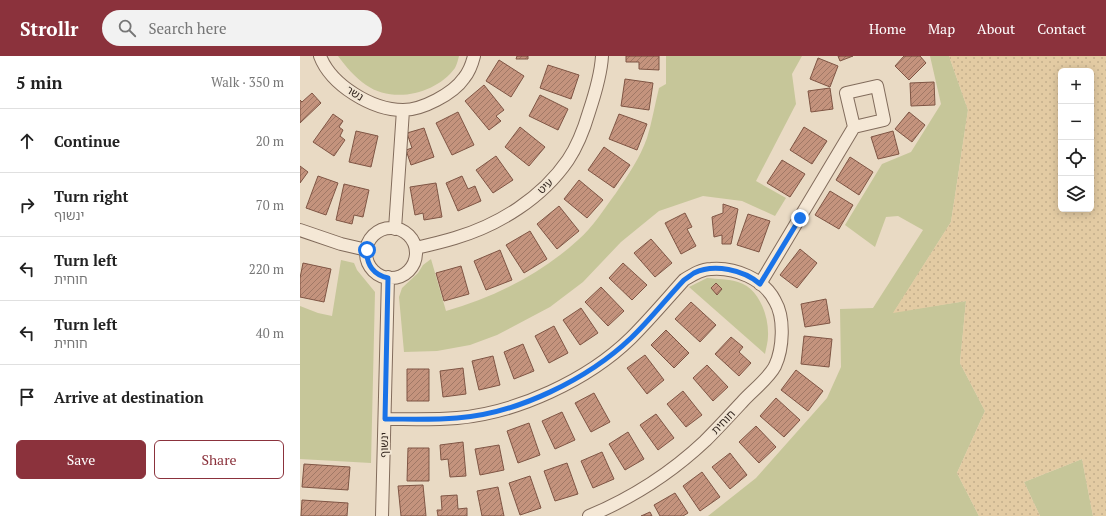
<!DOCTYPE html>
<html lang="en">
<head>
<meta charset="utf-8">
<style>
  body { margin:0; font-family:"PT Serif","Noto Sans Hebrew",serif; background:#f2f2f2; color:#222 }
  .controls { position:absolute; right:12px; top:12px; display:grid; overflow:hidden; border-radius:6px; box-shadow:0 2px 10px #0003 }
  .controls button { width:36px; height:36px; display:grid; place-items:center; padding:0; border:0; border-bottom:1px solid #e0e0e0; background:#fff; color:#222; font:20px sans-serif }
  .stop { position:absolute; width:12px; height:12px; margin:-9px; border:3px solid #1a73e8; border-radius:50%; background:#fff }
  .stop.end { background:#1a73e8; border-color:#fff; box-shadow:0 1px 4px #0008 }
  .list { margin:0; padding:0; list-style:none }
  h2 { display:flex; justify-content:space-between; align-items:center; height:52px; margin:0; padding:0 16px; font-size:17px }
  h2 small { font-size:13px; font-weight:400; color:#767676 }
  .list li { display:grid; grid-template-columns:26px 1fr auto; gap:12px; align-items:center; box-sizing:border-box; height:64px; padding:0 16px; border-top:1px solid #e0e0e0 }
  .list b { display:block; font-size:15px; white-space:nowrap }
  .list p { margin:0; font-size:13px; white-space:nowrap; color:#767676 }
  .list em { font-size:13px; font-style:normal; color:#767676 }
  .actions { display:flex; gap:8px; padding:12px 16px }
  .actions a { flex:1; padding:9px 0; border:1px solid #8b323c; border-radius:6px; text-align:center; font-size:14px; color:#8b323c }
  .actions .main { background:#8b323c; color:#fff }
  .icon { flex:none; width:22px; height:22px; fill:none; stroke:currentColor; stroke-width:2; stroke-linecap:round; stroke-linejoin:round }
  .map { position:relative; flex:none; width:806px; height:460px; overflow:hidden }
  header { display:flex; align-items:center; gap:24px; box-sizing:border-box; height:56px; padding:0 20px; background:#8b323c; color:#fff }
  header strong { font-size:19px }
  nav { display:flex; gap:22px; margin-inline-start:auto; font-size:14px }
  .search { width:280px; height:36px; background:#f2f2f2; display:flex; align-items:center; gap:10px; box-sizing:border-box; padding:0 14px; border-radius:22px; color:#767676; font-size:15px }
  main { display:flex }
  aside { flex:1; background:#fff }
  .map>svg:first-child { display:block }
  .green { fill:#c6c699 }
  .sand { fill:url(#sand-dots); fill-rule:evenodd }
  .building { fill:url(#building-hatch); stroke:#7f5544 }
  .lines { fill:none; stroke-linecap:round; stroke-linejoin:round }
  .street-casing { stroke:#826c5c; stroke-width:14 }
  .street { stroke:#f5e8d6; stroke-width:12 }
  .route { stroke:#1a73e8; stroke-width:5 }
  .labels { text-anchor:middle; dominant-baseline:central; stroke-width:4; stroke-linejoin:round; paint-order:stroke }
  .street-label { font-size:11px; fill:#33261f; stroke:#f1e5d3 }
</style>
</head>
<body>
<header>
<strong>Strollr</strong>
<div class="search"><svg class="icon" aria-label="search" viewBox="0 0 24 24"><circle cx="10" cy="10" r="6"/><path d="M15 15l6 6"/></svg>Search here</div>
<nav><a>Home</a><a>Map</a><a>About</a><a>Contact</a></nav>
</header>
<main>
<aside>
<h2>5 min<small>Walk · 350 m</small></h2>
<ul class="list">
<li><svg class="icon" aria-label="ahead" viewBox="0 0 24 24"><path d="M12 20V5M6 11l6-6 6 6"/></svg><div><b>Continue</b></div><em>20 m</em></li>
<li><svg class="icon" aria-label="right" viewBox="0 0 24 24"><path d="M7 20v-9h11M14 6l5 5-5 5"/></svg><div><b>Turn right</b><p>ינשוף</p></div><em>70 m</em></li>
<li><svg class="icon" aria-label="left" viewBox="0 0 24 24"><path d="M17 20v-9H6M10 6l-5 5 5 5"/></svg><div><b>Turn left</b><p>חוחית</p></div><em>220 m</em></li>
<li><svg class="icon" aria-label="left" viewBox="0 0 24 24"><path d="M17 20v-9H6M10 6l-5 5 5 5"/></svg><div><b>Turn left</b><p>חוחית</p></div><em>40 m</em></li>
<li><svg class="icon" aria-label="arrive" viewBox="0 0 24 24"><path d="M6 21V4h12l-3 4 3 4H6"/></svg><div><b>Arrive at destination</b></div></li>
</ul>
<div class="actions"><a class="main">Save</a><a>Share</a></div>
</aside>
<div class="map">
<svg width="806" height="460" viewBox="0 0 806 460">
  <defs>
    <pattern id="sand-dots" width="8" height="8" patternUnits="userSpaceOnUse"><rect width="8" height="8" fill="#e3cba3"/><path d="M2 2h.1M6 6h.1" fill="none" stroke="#c3ae8c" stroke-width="1.8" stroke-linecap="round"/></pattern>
    <pattern id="building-hatch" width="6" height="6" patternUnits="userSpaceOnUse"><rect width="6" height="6" fill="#c4937d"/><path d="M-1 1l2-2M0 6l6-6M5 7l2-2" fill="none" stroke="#a07866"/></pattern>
  </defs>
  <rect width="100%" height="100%" fill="#e9dac4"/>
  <path class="green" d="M38 0H159C158 4 157 8 155 12 136 38 93 48 66 29 55 21 46 11 38 0Z
    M366 0H502L492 18 496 48 456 125 486 142 475 160 442 145 403 140 359 155 321 186 283 226 250 251 197 279 170 289 137 295 104 296 99 241 102 232 118 217 123 209 131 203 146 255C193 242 241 218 278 184 293 171 304 153 316 137 328 119 340 102 347 82 352 66 355 48 359 32L366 28Z
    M630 0H649L668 54 651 166 594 256 666 245 660 307 685 355 657 417 679 460H408L456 422 527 342 541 311 540 253 573 252 623 174 598 160 586 161 575 191 545 169 582 108 611 96 641 48Z
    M41 204 54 207 57 214 75 236 71 407 0 403V250L18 257 32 260Z
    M407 222C417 223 429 223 438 226 459 232 469 260 468 280 468 286 466 292 465 298L389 231Z
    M782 403 793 460H740L724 426Z"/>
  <path class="sand" d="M649 0H806V460H793L782 403 724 426 740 460H679L657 417 685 355 660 307 666 245 593 257 651 166 668 54ZM761 15H791V153H761Z"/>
  <path class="building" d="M217 0H228V3H216Z
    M326 0H359V14L339 13V6H326Z
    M538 0H553L540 5Z
    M604 0H620L626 7 609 24 595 10Z
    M518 2 538 10 530 31 510 23Z
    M199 4 224 20 211 41 186 25Z
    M248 9 279 19 271 43 240 32Z
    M325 23 353 27 349 54 321 50Z
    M634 26 635 49 611 50 610 27Z
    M184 29 204 54 196 60 201 65 189 74 165 45Z
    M530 32 533 53 511 56 508 35Z
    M12 37 21 47 0 67V44L2 46Z
    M240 39 268 53 258 74 229 60Z
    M158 56 174 89 152 99 136 67Z
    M609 56 625 69 612 86 595 73Z
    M33 58 43 65 39 71 43 74 40 80 45 84 34 100 13 86Z
    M319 58 347 68 337 94 309 83Z
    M220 71 245 91 229 110 205 91Z
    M504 71 527 85 512 108 490 94Z
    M124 72 134 101 111 109 106 94 112 92 107 77Z
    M56 75 78 80 71 111 49 106Z
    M593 75 599 98 578 103 571 81Z
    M304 91 330 109 314 132 288 114Z
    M196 100 213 124 193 137 176 114Z
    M550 101 573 116 559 139 536 124Z
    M482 104 505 118 490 141 467 127Z
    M0 110 8 116 0 127Z
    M18 120 38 127 26 159 6 152Z
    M162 120 168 133 175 130 181 145 158 155 146 127Z
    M279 124 303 144 287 162 264 143Z
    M136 127 142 161 124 164 123 157 115 159 110 131Z
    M44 128 69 134 63 161 54 159 52 168 36 164Z
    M530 135 553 149 539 173 515 159Z
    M423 148 438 153 431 188H422V179L414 181 412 161 423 157Z
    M259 150 279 175 257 193 237 168Z
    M385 157 392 171 387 173 396 190 381 198 365 167Z
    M448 158 470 165 459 196 437 189Z
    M230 175 247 203 224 217 206 189Z
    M351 183 372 207 355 221 334 197Z
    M500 193 517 207 497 232 480 219Z
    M200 194 212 224 186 234 174 205Z
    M3 207 31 213 24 246 0 241V222Z
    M323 207 347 229 332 244 309 222Z
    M161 210 169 238 144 245 136 217Z
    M416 227 422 233 417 239 411 232Z
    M301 231 324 255 308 270 285 246Z
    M526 243 530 267 505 271 501 248Z
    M391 246 416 269 400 286 375 263Z
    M281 252 298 277 280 289 263 264Z
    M254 270 268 297 249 307 235 280Z
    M366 274 389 297 374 312 351 289Z
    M504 280 532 283 529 311 501 308Z
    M431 281 443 291 439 296 451 307 439 320 415 298Z
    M223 288 234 315 214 323 204 296Z
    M345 299 364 324 347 338 327 312Z
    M193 300 200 329 179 334 172 305Z
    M407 309 428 331 413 345 393 322Z
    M163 312 166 338 143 341 140 315Z
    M107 313H129V345H107Z
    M496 314 523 335 508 355 481 334Z
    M383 335 402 359 386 371 367 348Z
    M294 337 310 366 291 376 275 347Z
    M476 342 500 364 484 381 460 360Z
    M262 356 275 384 255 393 242 365Z
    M356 358 374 382 358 394 340 369Z
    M229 367 240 399 218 407 207 375Z
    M456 370 476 391 459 407 439 386Z
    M328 376 344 403 325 414 309 388Z
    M163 386 166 420 150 421 148 403 141 404 140 389Z
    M199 389 204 414 180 419 175 393Z
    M108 392H129V425H107Z
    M302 396 314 423 293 432 281 405Z
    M430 397 447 419 430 433 412 411Z
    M267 407 278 438 255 445 244 415Z
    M4 408 50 411 48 434 2 431Z
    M402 416 420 441 400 455 383 430Z
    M230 420 241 452 220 459 209 427Z
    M123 429 126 460H101L98 430Z
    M198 431 204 460H182L177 435Z
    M375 437 388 457 383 460H360L354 449Z
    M157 439 158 453 167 452V460H138L137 454H142L141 440Z
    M2 444 48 447 47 460H1Z
    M350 456 352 460H341Z"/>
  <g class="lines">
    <defs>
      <path id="street" d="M20 0C31 29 72 54 103 54 122 54 153 38 164 22 169 16 172 8 174 0
        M66 197a25 25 0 1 1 50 0a25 25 0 1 1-50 0Z
        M95 173 103 54
        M0 174 41 188 67 194
        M116 192C129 189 142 186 155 182 199 169 242 142 268 104 278 89 284 73 289 56 295 38 301 19 302 0
        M460 228 554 71 546 37 577 30 584 64 554 71
        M85 363C109 363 133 364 157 362 217 357 288 324 331 282 349 264 366 244 384 224 392 219 401 213 411 213 435 211 464 223 475 245 485 262 483 293 475 310 469 322 452 335 443 345 430 359 418 372 405 385 371 417 332 442 289 460
        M82 460 88 221"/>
    </defs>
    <use href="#street" class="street-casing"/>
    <use href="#street" class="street"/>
  </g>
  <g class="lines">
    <path class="route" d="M67 194C66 209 74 219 88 222L85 363C109 363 133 364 157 362 217 358 288 323 331 282 350 264 366 243 384 224 387 222 391 219 394 217 414 207 444 214 460 228L500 162"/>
  </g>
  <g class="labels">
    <g class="street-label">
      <text transform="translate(55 37) rotate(32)">נשר</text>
      <text transform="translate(245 130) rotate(-43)">עיט</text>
      <text transform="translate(423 366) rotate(-46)">חוחית</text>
      <text transform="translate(84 389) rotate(-89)">ינשוף</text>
    </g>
  </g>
</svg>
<div class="controls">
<button>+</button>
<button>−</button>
<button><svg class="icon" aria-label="locate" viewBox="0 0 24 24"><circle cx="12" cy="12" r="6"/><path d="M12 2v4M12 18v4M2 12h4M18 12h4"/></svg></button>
<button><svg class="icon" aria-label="layers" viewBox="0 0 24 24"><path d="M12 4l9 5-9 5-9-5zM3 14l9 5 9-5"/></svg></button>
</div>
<div class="stop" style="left:67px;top:194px"></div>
<div class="stop end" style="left:500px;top:162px"></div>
</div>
</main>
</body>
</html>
